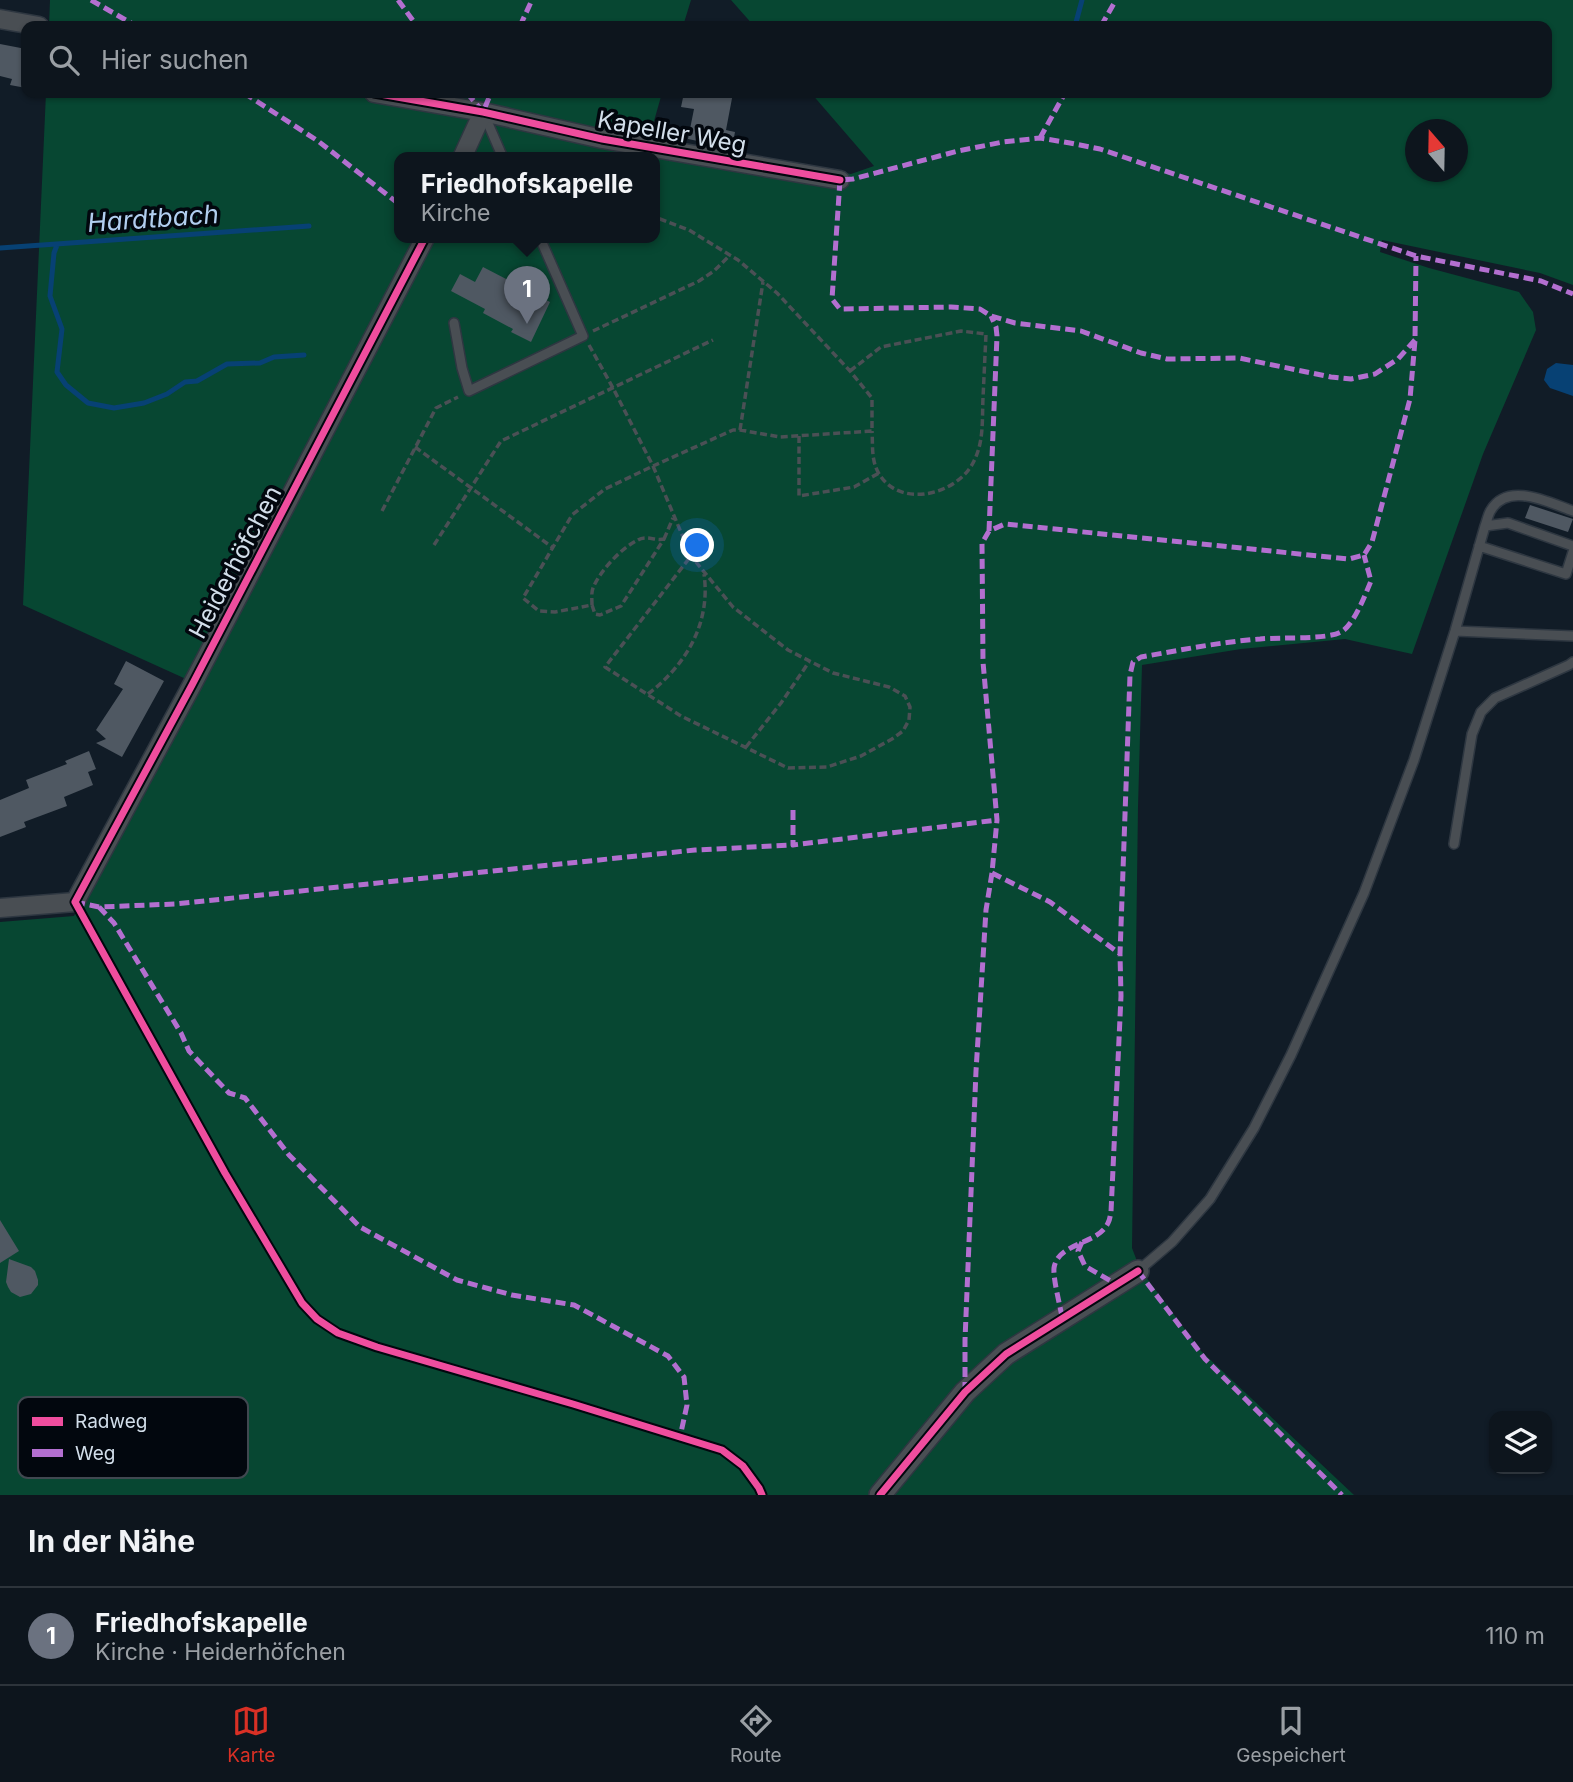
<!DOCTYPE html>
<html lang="de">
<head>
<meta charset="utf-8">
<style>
  body { margin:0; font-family:Inter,sans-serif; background:#1b222a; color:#f1f3f6 }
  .controls { position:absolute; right:21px; bottom:21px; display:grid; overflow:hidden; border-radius:14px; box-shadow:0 2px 5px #0004 }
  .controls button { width:63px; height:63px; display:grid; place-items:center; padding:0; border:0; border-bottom:2px solid #2d343b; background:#0d151d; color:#f1f3f6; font:35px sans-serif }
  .compass { position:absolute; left:1405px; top:119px; width:63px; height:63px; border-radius:50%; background:#0d151d; box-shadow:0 2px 5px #0004; rotate:340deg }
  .you { position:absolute; left:698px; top:546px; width:24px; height:24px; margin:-18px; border:5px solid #fff; border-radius:50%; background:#1a73e8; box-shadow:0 0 0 10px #1a73e833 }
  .badge { display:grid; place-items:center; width:46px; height:46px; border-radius:50%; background:#d93025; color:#fff; font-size:23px; font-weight:700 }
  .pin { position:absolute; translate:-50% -58px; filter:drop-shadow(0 2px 4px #0008) }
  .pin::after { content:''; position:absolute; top:37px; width:24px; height:21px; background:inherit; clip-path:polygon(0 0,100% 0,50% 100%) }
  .popup { position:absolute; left:394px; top:152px; width:266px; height:91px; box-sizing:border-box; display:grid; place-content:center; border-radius:14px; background:#0d151d; filter:drop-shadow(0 2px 5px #0005); font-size:23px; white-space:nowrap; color:#9a9fa4 }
  .popup b { font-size:26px; color:#f1f3f6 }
  .popup::after { content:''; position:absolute; left:50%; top:100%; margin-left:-14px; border:14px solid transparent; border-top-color:#0d151d }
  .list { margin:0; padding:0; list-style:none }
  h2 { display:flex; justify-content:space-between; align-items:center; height:91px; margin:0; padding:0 28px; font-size:30px }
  h2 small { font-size:23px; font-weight:400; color:#9a9fa4 }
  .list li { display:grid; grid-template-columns:46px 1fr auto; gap:21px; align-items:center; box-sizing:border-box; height:98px; padding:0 28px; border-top:2px solid #2d343b }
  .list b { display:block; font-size:26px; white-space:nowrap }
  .list p { margin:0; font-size:23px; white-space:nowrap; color:#9a9fa4 }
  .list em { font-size:23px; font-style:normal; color:#9a9fa4 }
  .icon { flex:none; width:38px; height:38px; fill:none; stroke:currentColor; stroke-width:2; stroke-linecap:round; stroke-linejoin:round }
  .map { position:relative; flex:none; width:1573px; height:1495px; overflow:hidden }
  .search { position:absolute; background:#0d151d; box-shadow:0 2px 5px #0004; left:21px; right:21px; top:21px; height:77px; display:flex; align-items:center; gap:18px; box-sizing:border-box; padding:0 24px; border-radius:14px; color:#9a9fa4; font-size:26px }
  .sheet { height:189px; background:#0d151d }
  nav { display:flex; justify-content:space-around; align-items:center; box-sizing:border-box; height:98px; border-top:2px solid #2d343b; background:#0d151d; font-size:19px; color:#9a9fa4 }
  nav a { display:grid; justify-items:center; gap:4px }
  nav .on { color:#d93025 }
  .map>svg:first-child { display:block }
  .green { fill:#074732; fill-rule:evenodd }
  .water { fill:#074174 }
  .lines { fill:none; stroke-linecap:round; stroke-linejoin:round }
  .stream { stroke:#074174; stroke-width:5 }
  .building { fill:#4f5862 }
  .service-casing { stroke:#2e3741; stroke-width:12 }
  .minor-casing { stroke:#2e3741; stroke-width:21 }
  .tertiary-casing { stroke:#2e3741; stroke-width:24 }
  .path { stroke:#4b5055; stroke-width:3.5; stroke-dasharray:7 3.5; stroke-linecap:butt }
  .service { stroke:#494e53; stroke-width:9 }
  .minor { stroke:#494e53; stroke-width:18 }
  .tertiary { stroke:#494e53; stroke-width:21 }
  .quiet { stroke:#b36fd0; stroke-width:5; stroke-dasharray:10 5; stroke-linecap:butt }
  .cycleway-casing { stroke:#02070e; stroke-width:11 }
  .cycleway { stroke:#ef4d9e; stroke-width:7 }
  .labels { text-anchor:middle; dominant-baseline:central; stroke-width:7; stroke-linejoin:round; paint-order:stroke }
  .street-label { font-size:24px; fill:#d2deea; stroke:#02070e }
  .water-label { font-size:26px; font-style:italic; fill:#b1ceef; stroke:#02070e }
  .key { fill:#02070e; stroke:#404850; stroke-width:2 }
  .key-label { font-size:19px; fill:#d2deea }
</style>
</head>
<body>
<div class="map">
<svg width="1573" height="1495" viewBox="0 0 1573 1495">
  <rect width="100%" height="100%" fill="#111c27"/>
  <path class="green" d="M50 0H691L683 26H49Z
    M731 0H1573V285L1540 273 1382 240 1380 252 1429 268 1519 292 1533 312 1536 330 1483 454 1412 654 1345 639 1241 649 1142 665 1138 807 1132 1248 1140 1269 1201 1351 1354 1495H0V922L74 916 186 679 23 605 46 93H662L648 142 851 174 874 166 811 93H1547V26H754ZM1416 130H1458V172H1416ZM399 158H655V238H399Z"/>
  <path class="water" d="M1556 363 1573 365V396L1550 388 1544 380 1547 369Z"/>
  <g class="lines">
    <path class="stream" d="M1075 26 1082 0
      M57 245 54 253 50 296 62 329 57 372 66 385 88 403 114 408 144 403 167 394 185 382 197 381 227 364 260 363 274 357 304 355
      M0 248 309 226"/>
  </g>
  <path class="building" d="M0 44 26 49V88L10 85 12 79 0 76Z
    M684 93H733L726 130 735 132 732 148 688 139 694 109 681 107Z
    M483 267 550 302 531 342 511 332 513 329 483 313 485 309 451 291 460 274 475 282Z
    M1530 505 1573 519 1568 532 1525 518Z
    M126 661 164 681 122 757 96 743 106 739 96 730 123 689 114 684Z
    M89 751 96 769 88 772 93 785 64 797 67 806 24 822 26 827 0 837V800L29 788 26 780 67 764 65 761Z
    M0 1220 19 1251 0 1263Z
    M9 1259 31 1267 35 1271 38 1280V1285L31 1294 20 1297 11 1292 8 1287 6 1282Z"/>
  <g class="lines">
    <defs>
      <path id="service" d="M484 114 503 158
        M454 323 462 368 469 391 583 336 540 238
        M1485 526C1487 521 1488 514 1491 510 1508 481 1550 503 1573 511
        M1479 546 1566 574 1573 552
        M1455 631 1573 636
        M1454 844 1472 734 1481 712 1495 698 1569 665 1573 662
        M1138 1271 1172 1242 1210 1199 1254 1128 1291 1055 1364 893 1414 760 1455 631 1485 526 1508 523 1573 546"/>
      <path id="minor" d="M0 19 39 26
        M374 93 483 112 602 139 840 180
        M462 158 483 112
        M0 908 75 902 192 685 425 238"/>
      <path id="tertiary" d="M880 1495 965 1392 1006 1354 1138 1271"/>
    </defs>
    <use href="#service" class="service-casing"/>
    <use href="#minor" class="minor-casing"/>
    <use href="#tertiary" class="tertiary-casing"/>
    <path class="path" d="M593 331 699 281 714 271 730 255
      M589 345 613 388 653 466 733 430H740L780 437 872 431V398L850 371 777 293 738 260 689 230 660 219H655
      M850 371 881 347 961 331 986 334C985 355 984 377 983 398 982 420 984 441 974 461 958 495 898 510 878 472 871 459 873 445 872 431
      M740 430 763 282
      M799 436V496L854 487 879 473
      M415 447 552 547
      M382 511 436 408 458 397
      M664 539 673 518
      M434 545 501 441 713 340
      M592 605C592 599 591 593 593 588 600 571 621 548 638 540 646 535 655 541 664 539L621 606 600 615 595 614 592 605 555 612 539 611 523 598 572 515 605 489 653 466 691 556 733 607 788 650 833 673 889 687 905 696 910 707 909 720 903 731 892 739 861 756 827 767 788 768 681 716 605 667 691 556
      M648 694C686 665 711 623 704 574
      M746 747 781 703 809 662"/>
    <use href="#service" class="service"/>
    <use href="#minor" class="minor"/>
    <use href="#tertiary" class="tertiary"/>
    <path class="quiet" d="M91 0 136 26
      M398 0 417 26
      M520 26 532 0
      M1101 26 1116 0
      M244 93 318 141 399 204
      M467 93 483 112 491 93
      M1040 138 1065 93
      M1415 340 1398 359 1375 374 1351 379 1331 377 1239 358 1167 359 1141 353 1081 331 1015 323 991 316 980 309 951 307 840 309 832 299 840 180 853 179 958 151 1003 142 1040 138 1070 143 1100 149 1416 256 1541 281 1573 294
      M989 531 997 336 996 327 991 316
      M793 810V845L997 820
      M992 873 1050 902 1120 954
      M75 902 99 907 175 904 695 850 793 845
      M99 907 114 923 181 1033 189 1051 229 1093 245 1098 289 1155 360 1227 457 1280 512 1295 574 1305 668 1356 684 1377 687 1405 680 1437
      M1082 1242 1078 1251 1085 1266 1116 1284
      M1138 1271 1205 1359 1342 1495
      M1062 1317C1060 1305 1053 1279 1054 1268 1058 1242 1098 1245 1108 1223 1110 1220 1110 1216 1111 1212L1121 996 1120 954 1130 675 1133 662 1141 657C1181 650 1220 642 1260 639 1279 637 1326 640 1341 632 1354 625 1365 595 1371 581L1364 555
      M965 1392V1340L976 1071 986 910 992 873 997 820 983 662 982 543 989 531 1005 524 1349 559 1364 555 1372 542 1410 399 1415 340 1416 256"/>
    <defs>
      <path id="cycleway" d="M374 93 483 112 602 139 840 180
        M75 902 225 1173 302 1303 317 1319 338 1333 377 1347 573 1404 722 1450 743 1466 759 1488 762 1495
        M75 902 192 685 425 238
        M880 1495 965 1392 1006 1354 1138 1271"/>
    </defs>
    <use href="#cycleway" class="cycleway-casing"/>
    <use href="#cycleway" class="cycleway"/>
  </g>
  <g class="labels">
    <g class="street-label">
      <text transform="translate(672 132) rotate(10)">Kapeller Weg</text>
      <text transform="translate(235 562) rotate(-62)">Heiderhöfchen</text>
    </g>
    <g class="water-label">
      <text transform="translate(153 218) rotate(-4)">Hardtbach</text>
    </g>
  </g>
  <rect x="18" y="1397" width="230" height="81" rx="10" class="key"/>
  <rect x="32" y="1417" width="31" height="9" fill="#ef4d9e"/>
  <rect x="32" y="1449" width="31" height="8" fill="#b36fd0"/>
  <g class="key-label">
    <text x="75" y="1428">Radweg</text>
    <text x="75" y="1460">Weg</text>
  </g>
</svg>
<div class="controls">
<button><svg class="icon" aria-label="layers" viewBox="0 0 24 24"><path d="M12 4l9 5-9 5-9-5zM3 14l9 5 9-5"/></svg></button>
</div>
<svg class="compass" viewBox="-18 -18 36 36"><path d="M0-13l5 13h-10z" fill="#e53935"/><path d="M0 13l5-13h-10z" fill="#9a9fa4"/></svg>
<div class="you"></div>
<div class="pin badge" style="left:527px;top:324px;background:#6b7280">1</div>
<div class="popup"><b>Friedhofskapelle</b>Kirche</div>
<div class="search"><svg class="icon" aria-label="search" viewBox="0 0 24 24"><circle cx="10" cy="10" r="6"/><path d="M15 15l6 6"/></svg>Hier suchen</div>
</div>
<section class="sheet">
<h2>In der Nähe<small></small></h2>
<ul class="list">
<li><span class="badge" style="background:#6b7280">1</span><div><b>Friedhofskapelle</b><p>Kirche · Heiderhöfchen</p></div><em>110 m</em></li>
</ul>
</section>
<nav>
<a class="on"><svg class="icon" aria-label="map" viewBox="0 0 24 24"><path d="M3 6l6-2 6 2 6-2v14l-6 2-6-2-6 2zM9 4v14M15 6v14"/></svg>Karte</a>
<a><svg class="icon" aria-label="directions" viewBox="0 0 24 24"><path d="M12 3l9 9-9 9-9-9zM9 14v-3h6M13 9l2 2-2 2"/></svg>Route</a>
<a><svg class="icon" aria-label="saved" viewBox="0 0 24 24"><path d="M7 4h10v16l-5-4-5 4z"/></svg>Gespeichert</a>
</nav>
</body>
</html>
